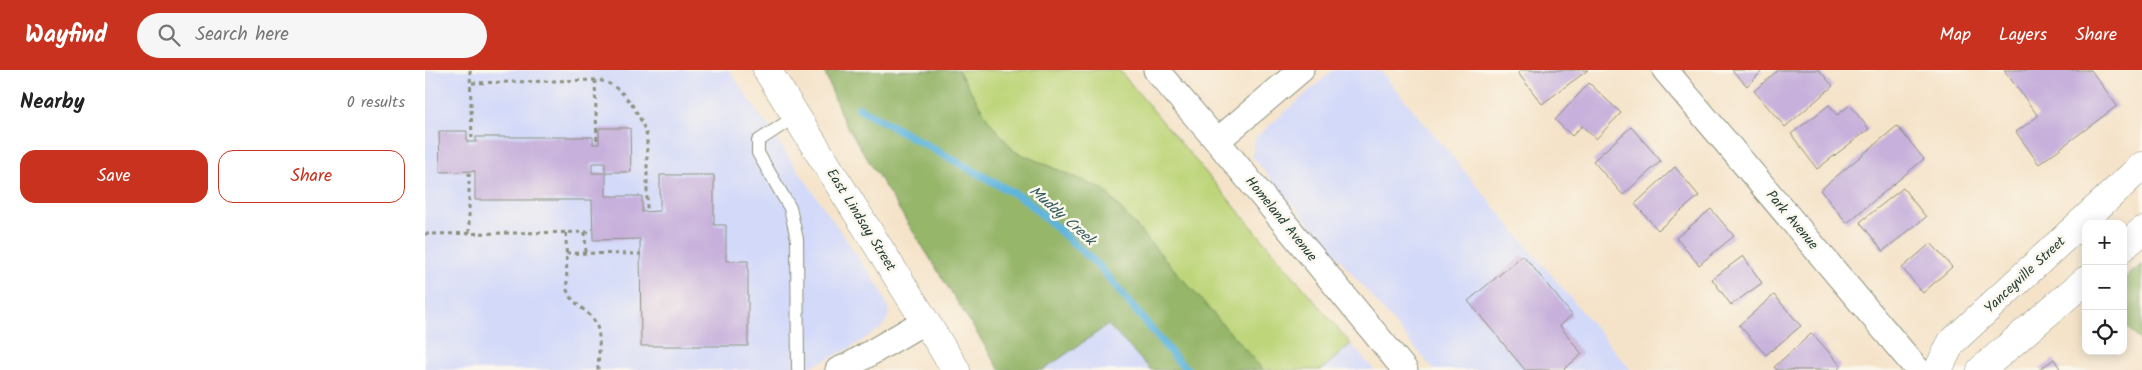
<!DOCTYPE html>
<html lang="en">
<head>
<meta charset="utf-8">
<style>
  body { margin:0; font-family:Kalam,sans-serif; background:#f6f6f6; color:#222 }
  .controls { position:absolute; right:15px; bottom:15px; display:grid; overflow:hidden; border-radius:10px; box-shadow:0 2px 12px #0003 }
  .controls button { width:45px; height:45px; display:grid; place-items:center; padding:0; border:0; border-bottom:1px solid #e0e0e0; background:#fff; color:#222; font:25px sans-serif }
  .list { margin:0; padding:0; list-style:none }
  h2 { display:flex; justify-content:space-between; align-items:center; height:65px; margin:0; padding:0 20px; font-size:21px }
  h2 small { font-size:16px; font-weight:400; color:#767676 }
  .actions { display:flex; gap:10px; padding:15px 20px }
  .actions a { flex:1; padding:11px 0; border:1px solid #c8321e; border-radius:15px; text-align:center; font-size:18px; color:#c8321e }
  .actions .main { background:#c8321e; color:#fff }
  .icon { flex:none; width:28px; height:28px; fill:none; stroke:currentColor; stroke-width:2; stroke-linecap:round; stroke-linejoin:round }
  .map { position:relative; flex:none; width:1717px; height:300px; overflow:hidden }
  header { display:flex; align-items:center; gap:30px; box-sizing:border-box; height:70px; padding:0 25px; background:#c8321e; color:#fff }
  header strong { font-size:24px }
  nav { display:flex; gap:28px; margin-inline-start:auto; font-size:18px }
  .search { width:350px; height:45px; background:#f6f6f6; display:flex; align-items:center; gap:12px; box-sizing:border-box; padding:0 18px; border-radius:28px; color:#767676; font-size:19px }
  main { display:flex }
  aside { flex:1; background:#fff }
  .map>svg:first-child { display:block }
  .built { fill:#d3d9f9 }
  .green { fill:#bed57a; stroke:#6e8957 }
  .forest { fill:#96b66a; stroke:#5a7a4f }
  .lines { fill:none; stroke-linecap:round; stroke-linejoin:round }
  .stream { stroke:#60b5dc; stroke-width:8 }
  .building { fill:#c7b1dc }
  .service-casing { stroke:#8a907e; stroke-width:14 }
  .minor-casing { stroke:#8a907e; stroke-width:27 }
  .tertiary-casing { stroke:#8a907e; stroke-width:29 }
  .path { stroke:#8a907e; stroke-width:3; stroke-dasharray:4 4; stroke-linecap:butt }
  .service { stroke:#fff; stroke-width:12 }
  .minor { stroke:#fff; stroke-width:25 }
  .tertiary { stroke:#fff; stroke-width:28 }
  .labels { text-anchor:middle; dominant-baseline:central; stroke-width:5; stroke-linejoin:round; paint-order:stroke }
  .street-label { font-size:14px; fill:#1f3d34; stroke:#fbf7ec }
  .water-label { font-size:15px; font-style:italic; fill:#2f5b5e; stroke:#fbf7ec }
</style>
</head>
<body>
<header>
<strong>Wayfind</strong>
<div class="search"><svg class="icon" aria-label="search" viewBox="0 0 24 24"><circle cx="10" cy="10" r="6"/><path d="M15 15l6 6"/></svg>Search here</div>
<nav><a>Map</a><a>Layers</a><a>Share</a></nav>
</header>
<main>
<aside>
<h2>Nearby<small>0 results</small></h2>
<ul class="list">
</ul>
<div class="actions"><a class="main">Save</a><a>Share</a></div>
</aside>
<div class="map">
<svg width="1717" height="300" viewBox="0 0 1717 300">
  <rect width="100%" height="100%" fill="#fbf7ec"/>
  <filter id="ink" filterUnits="userSpaceOnUse"><feTurbulence type="fractalNoise" baseFrequency=".02" numOctaves="2"/><feDisplacementMap in="SourceGraphic" scale="10" xChannelSelector="R" yChannelSelector="G"/><feConvolveMatrix kernelMatrix="1 2 1 2 8 2 1 2 1" color-interpolation-filters="sRGB"/></filter>
  <filter id="wash" filterUnits="userSpaceOnUse"><feTurbulence type="fractalNoise" baseFrequency=".0096" numOctaves="4" result="noise"/><feDisplacementMap in="SourceGraphic" scale="20" xChannelSelector="R" yChannelSelector="G"/><feGaussianBlur stdDeviation="1.12" result="paint"/><feColorMatrix in="noise" values="0 0 0 0 0 0 0 0 0 0 0 0 0 0 0 0 0 1.4 0 .05"/><feComposite in="paint" operator="in"/></filter>
  <g filter="url(#wash)">
    <rect width="100%" height="100%" fill="#f5e3c9"/>
    <path class="built" d="M0 0H304L456 220 464 240 462 250 455 259 422 280 378 300H0Z
      M908 0H955L1206 300H1009L827 86 830 68Z
      M683 255 726 300H618Z
      M926 274 949 300H896Z"/>
    <path class="green" d="M533 0H694L926 274 896 300H838L679 120 589 81 564 51Z"/>
    <path class="forest" d="M533 0 564 51 589 81 679 120 838 300H726L683 255 618 300H575L418 50 399 1Z
      M1717 194V273L1698 252V210Z"/>
    <g class="lines">
      <path class="stream" d="M434 38 601 130 675 197 753 291 763 300"/>
    </g>
    <g id="blocks">
      <path class="building" d="M1097 0H1163L1117 34 1093 3Z
        M1307 0H1338L1322 16Z
        M1353 0H1394L1408 16 1360 57 1329 21Z
        M1579 0H1666L1692 36 1614 94 1591 62 1613 46Z
        M1164 13 1196 43 1171 69 1157 56 1147 66 1130 50Z
        M1404 35 1412 45 1425 35 1444 59 1392 99 1366 64Z
        M1472 56 1499 89 1422 153 1395 120Z
        M1206 57 1236 91 1198 125 1168 91Z
        M174 58H205L206 102H180V93H167V103H181V126H217V142L235 141V105H289V155H301V191H323V276H216L215 169 168 170 167 130H50V101L15 102 14 61H42V72H51V67H168V74H174Z
        M1250 97 1274 126 1233 160 1210 134Z
        M1478 118 1501 147 1458 181 1435 152Z
        M1286 139 1309 166 1274 195 1251 168Z
        M1506 173 1527 197 1498 223 1477 198Z
        M1098 185 1147 245 1135 256 1157 284 1138 300H1100L1043 231Z
        M1318 186 1337 213 1306 235 1287 209Z
        M1349 225 1376 256 1341 285 1314 255Z
        M1387 263 1416 296 1412 300H1352L1349 297Z
        M1629 289 1636 300H1614Z"/>
    </g>
  </g>
  <g filter="url(#ink)">
    <use href="#blocks" fill-opacity="0" stroke="#8a907e" stroke-width="1"/>
    <g class="lines">
      <defs>
        <path id="service" d="M371 46 333 71V83L365 138 372 169 373 300"/>
        <path id="minor" d="M731 0 792 71 980 300
          M1240 0 1493 300
          M792 71 876 0
          M413 300 425 295 500 251"/>
        <path id="tertiary" d="M342 0 531 300
          M1698 177 1717 161
          M1513 300 1526 273 1717 96
          M1556 300 1661 210"/>
      </defs>
      <use href="#service" class="service-casing"/>
      <use href="#minor" class="minor-casing"/>
      <use href="#tertiary" class="tertiary-casing"/>
      <path class="path" d="M45 0 47 72
        M170 10 172 74
        M47 13 170 10C196 11 216 44 222 67V142
        M160 162 161 184
        M44 163V101
        M141 163 142 220C147 233 160 239 168 249 178 261 173 286 173 300
        M0 164 168 162
        M141 183 216 184"/>
      <use href="#service" class="service"/>
      <use href="#minor" class="minor"/>
      <use href="#tertiary" class="tertiary"/>
    </g>
  </g>
  <g class="labels">
    <g class="street-label">
      <text transform="translate(856 149) rotate(51)">Homeland Avenue</text>
      <text transform="translate(436 150) rotate(58)">East Lindsay Street</text>
      <text transform="translate(1367 150) rotate(50)">Park Avenue</text>
      <text transform="translate(1600 205) rotate(-43)">Yanceyville Street</text>
    </g>
    <g class="water-label">
      <text transform="translate(637 146) rotate(41)">Muddy Creek</text>
    </g>
  </g>
</svg>
<div class="controls">
<button>+</button>
<button>−</button>
<button><svg class="icon" aria-label="locate" viewBox="0 0 24 24"><circle cx="12" cy="12" r="6"/><path d="M12 2v4M12 18v4M2 12h4M18 12h4"/></svg></button>
</div>
</div>
</main>
</body>
</html>
